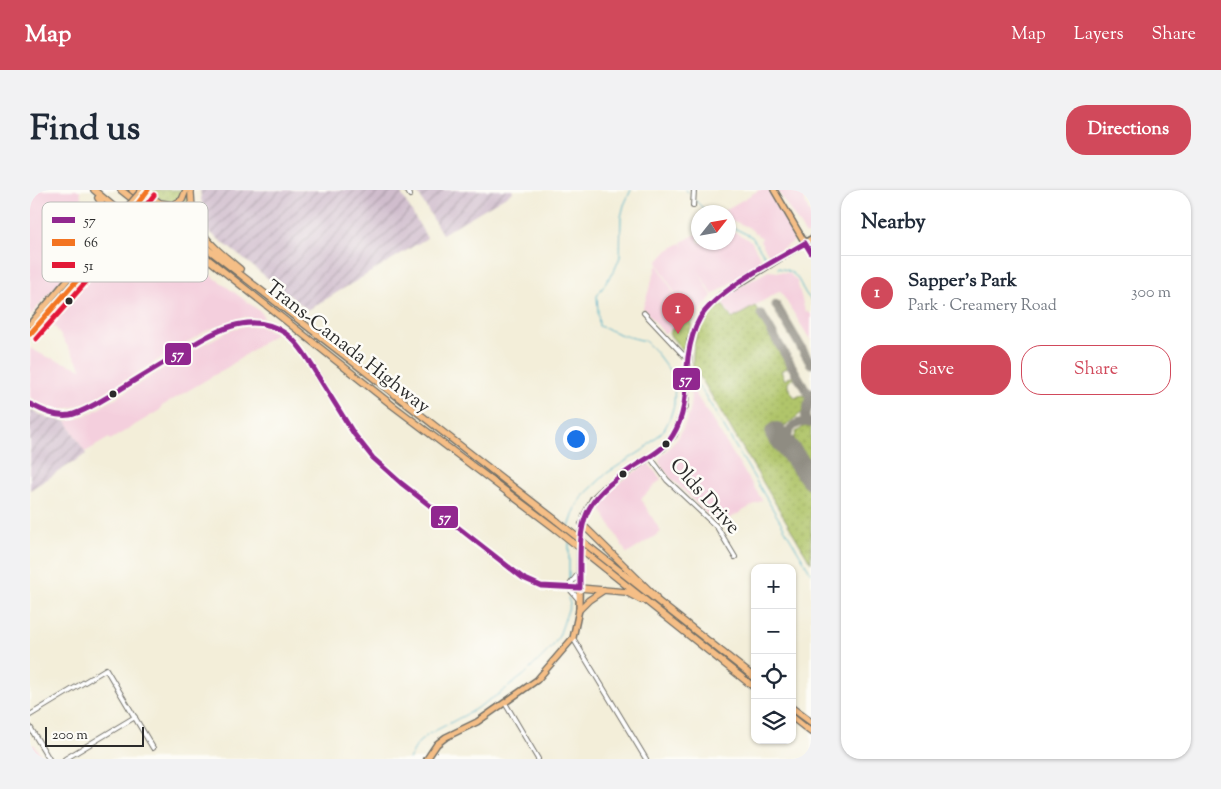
<!DOCTYPE html>
<html lang="en">
<head>
<meta charset="utf-8">
<style>
  body { margin:0; font-family:"Sorts Mill Goudy",serif; background:#f2f2f3; color:#1f2937 }
  .controls { position:absolute; right:15px; bottom:15px; display:grid; overflow:hidden; border-radius:10px; box-shadow:0 1px 4px #0004 }
  .controls button { width:45px; height:45px; display:grid; place-items:center; padding:0; border:0; border-bottom:1px solid #e0e1e3; background:#fff; color:#1f2937; font:25px sans-serif }
  .compass { position:absolute; left:661px; top:15px; width:45px; height:45px; border-radius:50%; background:#fff; box-shadow:0 1px 4px #0004; rotate:59deg }
  .scale { position:absolute; left:15px; bottom:12px; width:99px; box-sizing:border-box; padding-left:5px; border:2px solid #2b2b2b; border-top:0; font-size:14px; line-height:18px; white-space:nowrap; color:#2b2b2b; -webkit-text-stroke:4px #fdfcf7; paint-order:stroke }
  .you { position:absolute; left:545px; top:248px; width:18px; height:18px; margin:-12px; border:4px solid #fff; border-radius:50%; background:#1a73e8; box-shadow:0 0 0 8px #1a73e833 }
  .badge { display:grid; place-items:center; width:32px; height:32px; border-radius:50%; background:#d1495b; color:#fff; font-size:16px; font-weight:700 }
  .pin { position:absolute; translate:-50% -41px; filter:drop-shadow(0 1px 2px #0008) }
  .pin::after { content:''; position:absolute; top:26px; width:18px; height:15px; background:inherit; clip-path:polygon(0 0,100% 0,50% 100%) }
  .list { margin:0; padding:0; list-style:none }
  h2 { display:flex; justify-content:space-between; align-items:center; height:65px; margin:0; padding:0 20px; font-size:21px }
  h2 small { font-size:16px; font-weight:400; color:#747a83 }
  .list li { display:grid; grid-template-columns:32px 1fr auto; gap:15px; align-items:center; box-sizing:border-box; height:75px; padding:0 20px; border-top:1px solid #e0e1e3 }
  .list b { display:block; font-size:19px; white-space:nowrap }
  .list p { margin:0; font-size:16px; white-space:nowrap; color:#747a83 }
  .list em { font-size:16px; font-style:normal; color:#747a83 }
  .actions { display:flex; gap:10px; padding:15px 20px }
  .actions a { flex:1; padding:11px 0; border:1px solid #d1495b; border-radius:20px; text-align:center; font-size:18px; color:#d1495b }
  .actions .main { background:#d1495b; color:#fff }
  .icon { flex:none; width:28px; height:28px; fill:none; stroke:currentColor; stroke-width:2; stroke-linecap:round; stroke-linejoin:round }
  .map { position:relative; flex:none; width:781px; height:569px; overflow:hidden; border-radius:20px }
  header { display:flex; align-items:center; gap:30px; box-sizing:border-box; height:70px; padding:0 25px; background:#d1495b; color:#fff }
  header strong { font-size:24px }
  nav { display:flex; gap:28px; margin-inline-start:auto; font-size:18px }
  .intro { display:flex; align-items:center; justify-content:space-between; box-sizing:border-box; height:120px; padding:0 30px }
  h1 { margin:0; font-size:35px }
  .button { padding:12px 22px; border-radius:20px; background:#d1495b; color:#fff; font-size:18px; font-weight:700 }
  main { display:flex; gap:30px; padding:0 30px }
  aside { flex:1; background:#fff; border-radius:20px; box-shadow:0 1px 4px #0004 }
  .map>svg:first-child { display:block }
  .built { fill:#f4cfdd }
  .industrial { fill:url(#industrial-furrows) }
  .grass { fill:url(#grass-dots); stroke:#6e784a }
  .park { fill:url(#park-crowns); stroke:#6e784a }
  .lines { fill:none; stroke-linecap:round; stroke-linejoin:round }
  .stream { stroke:#46adc6; stroke-width:1 }
  .taxiway { stroke:#8f8c82; stroke-width:9 }
  .runway { stroke:#8f8c82; stroke-width:22 }
  .minor-casing { stroke:#716f68; stroke-width:6 }
  .major-casing { stroke:#716f68; stroke-width:8 }
  .highway-casing { stroke:#716f68; stroke-width:8 }
  .minor { stroke:#fff; stroke-width:4 }
  .major { stroke:#f5be86; stroke-width:5 }
  .highway { stroke:#f5be86; stroke-width:5.5 }
  .major-bridge-casing { stroke:#716f68; stroke-width:8; stroke-linecap:butt }
  .highway-bridge-casing { stroke:#716f68; stroke-width:8; stroke-linecap:butt }
  .major-bridge { stroke:#f5be86; stroke-width:5 }
  .highway-bridge { stroke:#f5be86; stroke-width:5.5 }
  .bus-1-casing { stroke:#fdfcf7; stroke-width:9 }
  .bus-2-casing { stroke:#fdfcf7; stroke-width:9 }
  .bus-3-casing { stroke:#fdfcf7; stroke-width:9 }
  .bus-1 { stroke:#91278f; stroke-width:5 }
  .bus-2 { stroke:#f37421; stroke-width:5 }
  .bus-3 { stroke:#e31937; stroke-width:5 }
  .bus-dot { fill:#2b2b2b; stroke:#fdfcf7; stroke-width:2 }
  .labels { text-anchor:middle; dominant-baseline:central; stroke-width:5; stroke-linejoin:round; paint-order:stroke }
  .street-label { font-size:20px; fill:#2b2b2b; stroke:#fdfcf7 }
  .key { fill:#fdfcf7; stroke:#bebdba; stroke-width:1 }
  .key-label { font-size:14px; fill:#2b2b2b }
  .line-badge { stroke:#fdfcf7; stroke-width:2 }
  .badge-label { font-size:14px; text-anchor:middle; font-weight:bold; fill:#fff }
</style>
</head>
<body>
<header>
<strong>Map</strong>
<nav><a>Map</a><a>Layers</a><a>Share</a></nav>
</header>
<div class="intro"><h1>Find us</h1><a class="button">Directions</a></div>
<main>
<div class="map">
<svg width="781" height="569" viewBox="0 0 781 569">
  <defs>
    <pattern id="industrial-furrows" width="10" height="10" patternUnits="userSpaceOnUse" patternTransform="scale(1.25)"><rect width="10" height="10" fill="#d0bdcd"/><path d="M-1 1l2-2M0 10L10 0M9 11l2-2" fill="none" stroke="#a99aa7"/></pattern>
    <pattern id="grass-dots" width="8" height="8" patternUnits="userSpaceOnUse" patternTransform="scale(1.25)"><rect width="8" height="8" fill="#b0c56a"/><path d="M2 2h.1M6 6h.1" fill="none" stroke="#98a95c" stroke-width="1.8" stroke-linecap="round"/></pattern>
    <pattern id="park-crowns" width="20" height="18" patternUnits="userSpaceOnUse" patternTransform="scale(1.25)"><rect width="20" height="18" fill="#b0c56a"/><path d="M2 6a3 3 0 1 1 6 0M12 15a3 3 0 1 1 6 0" fill="none" stroke="#98a95c"/></pattern>
  </defs>
  <rect width="100%" height="100%" fill="#fdfcf7"/>
  <filter id="ink" filterUnits="userSpaceOnUse"><feTurbulence type="fractalNoise" baseFrequency=".02" numOctaves="2"/><feDisplacementMap in="SourceGraphic" scale="10" xChannelSelector="R" yChannelSelector="G"/><feConvolveMatrix kernelMatrix="1 2 1 2 8 2 1 2 1" color-interpolation-filters="sRGB"/></filter>
  <filter id="wash" filterUnits="userSpaceOnUse"><feTurbulence type="fractalNoise" baseFrequency=".0096" numOctaves="4" result="noise"/><feDisplacementMap in="SourceGraphic" scale="20" xChannelSelector="R" yChannelSelector="G"/><feGaussianBlur stdDeviation="1.12" result="paint"/><feColorMatrix in="noise" values="0 0 0 0 0 0 0 0 0 0 0 0 0 0 0 0 0 1.4 0 .05"/><feComposite in="paint" operator="in"/></filter>
  <g filter="url(#wash)">
    <rect width="100%" height="100%" fill="#f3eed9"/>
    <path class="built" d="M0 0H50L53 18 54 39 42 73 32 89 0 126Z
      M729 0H739L765 50 763 52 740 66 730 51 732 48 718 37 699 29 698 22H692Z
      M747 0H770L781 27V42L776 45Z
      M699 39 721 51 732 71 683 105 666 78 682 106 666 127 662 125 655 121 627 72 638 60 651 53 654 57 652 52 668 43V52H698Z
      M108 54 134 58 163 72 231 122 235 130 215 127 201 131 176 141 67 207 45 217 29 220 11 215 0 207V158L15 166 52 179 24 135 17 134 55 89 68 80 83 65 98 55Z
      M627 74 655 123 662 127 661 130 656 128 635 144 613 118Z
      M738 81 759 83 767 91 775 121 781 124V151L750 101 703 128 691 110 699 103Z
      M229 136 246 143 198 177 132 216 130 220 80 250 79 248 55 262 36 231 46 229 63 222 174 154 197 142 211 137Z
      M661 202 665 203 732 310 688 335 639 286 629 272 630 268 648 248 657 230 660 221Z
      M618 273 631 289 611 309 631 342 597 364 567 312 584 296Z
      M4 554 14 569H0V557Z"/>
    <path class="industrial" d="M170 0H369L397 48 278 120 177 40 174 30Z
      M386 0H482L483 2 412 44Z
      M0 219 17 228 36 231 56 264 0 300Z"/>
    <path class="grass" d="M123 0H153C147 19 134 11 121 4Z
      M158 2 162 30 181 56 121 10 129 14 153 11Z
      M690 111 702 129 725 116 760 176 751 181 755 190 765 184 766 186 758 192V197L765 208 771 205 777 206 774 221 742 246 781 296V373L671 188 663 179C662 148 668 132 690 111Z
      M775 236 781 237V278L763 255 766 242Z"/>
    <path class="park" d="M657 129 661 130 662 134 653 161 639 144 642 139Z"/>
    <g class="lines">
      <path class="stream" d="M656 0 658 2
        M666 11 677 22
        M698 35 722 47 736 68
        M748 78C773 82 767 96 781 110
        M646 188 652 189
        M665 193 673 202 781 383
        M539 337 546 317 554 305 577 283 613 260 634 240 640 228 644 215 645 188 625 161 615 151 592 145 569 136 567 106 585 79 590 67 591 27 594 15 601 0
        M539 353V390
        M379 569 388 553 399 544 439 523 469 504 494 485 522 457 529 446 540 414 538 408"/>
      <path class="taxiway" d="M746 115 781 174
        M731 124 780 207
        M774 232 781 203
        M759 259C753 243 763 229 781 233"/>
      <path class="runway" d="M746 243 781 288"/>
    </g>
  </g>
  <g filter="url(#ink)">
    <g class="lines">
      <defs>
        <path id="minor" d="M377 0 380 5
          M663 16 664 0
          M775 53 781 63
          M614 123 658 170
          M292 194 307 218
          M0 214 19 224 39 225 48 222 69 212 182 143C209 130 240 127 264 150 273 159 279 171 286 182 300 202 312 223 324 244
          M323 243 343 268 371 293 493 388 511 396 550 398
          M620 267 637 290 687 337 705 367
          M538 397 549 383
          M538 397 549 410
          M543 448 616 569
          M475 513 508 569
          M0 525 76 479 123 558
          M0 537 19 569
          M35 569 105 527"/>
        <path id="major" d="M744 0 775 53
          M70 51 100 14
          M78 52 104 17
          M0 134 65 57
          M0 144 65 69
          M397 569 407 554 416 547 447 532 507 490 543 448 549 420 550 348 555 325 563 309 575 297 620 267 633 258 644 245 655 216 659 161 660 151 669 130 675 121 691 105 781 49"/>
        <path id="highway" d="M64 0 107 36 145 53 176 73
          M91 0 362 215 526 339
          M102 0 527 331
          M161 0C160 40 181 55 210 79
          M113 1 130 13 143 15 152 10 156 0
          M62 60C75 41 83 29 68 8
          M63 72C83 49 86 39 119 45
          M552 334 626 407
          M562 359 725 488
          M561 367 725 498
          M550 398 596 402 611 410
          M549 420 559 410 574 400
          M762 518 781 532
          M762 527 781 542"/>
      </defs>
      <use href="#minor" class="minor-casing"/>
      <use href="#major" class="major-casing"/>
      <use href="#highway" class="highway-casing"/>
      <use href="#minor" class="minor"/>
      <use href="#major" class="major"/>
      <use href="#highway" class="highway"/>
      <defs>
        <path id="major-bridge" d="M100 14 112 0
          M104 17 118 0"/>
        <path id="highway-bridge" d="M527 331 562 359
          M526 339 561 367"/>
      </defs>
      <use href="#major-bridge" class="major-bridge-casing"/>
      <use href="#highway-bridge" class="highway-bridge-casing"/>
      <use href="#major-bridge" class="major-bridge"/>
      <use href="#highway-bridge" class="highway-bridge"/>
      <defs>
        <path id="bus-1" d="M281 175 324 244 343 268 371 293 493 388 511 396 550 398C550 333 546 314 605 276 619 267 634 260 643 245 658 221 655 194 658 167 660 153 663 140 670 128 688 99 745 71 775 53L781 63
          M0 214C13 221 25 227 40 225 54 222 69 212 81 205 100 193 120 181 140 169 173 149 216 116 255 143 269 153 277 168 286 182"/>
        <path id="bus-2" d="M0 144 63 72 118 0"/>
        <path id="bus-3" d="M6 149 69 77 124 5"/>
      </defs>
      <use href="#bus-1" class="bus-1-casing"/>
      <use href="#bus-2" class="bus-2-casing"/>
      <use href="#bus-3" class="bus-3-casing"/>
      <use href="#bus-1" class="bus-1"/>
      <use href="#bus-2" class="bus-2"/>
      <use href="#bus-3" class="bus-3"/>
    </g>
  </g>
  <g class="bus-dot">
    <circle cx="39" cy="111" r="4.5"/>
    <circle cx="83" cy="204" r="4.5"/>
    <circle cx="636" cy="254" r="4.5"/>
    <circle cx="593" cy="284" r="4.5"/>
  </g>
  <g class="labels">
    <g class="street-label">
      <text transform="translate(317 158) rotate(38)">Trans-Canada Highway</text>
      <text transform="translate(674 307) rotate(48)">Olds Drive</text>
    </g>
  </g>
  <rect x="12" y="12" width="166" height="80" rx="8" class="key"/>
  <rect x="22" y="27" width="23" height="6" fill="#91278f"/>
  <rect x="22" y="49" width="23" height="7" fill="#f37421"/>
  <rect x="22" y="72" width="23" height="6" fill="#e31937"/>
  <g class="key-label">
    <text x="54" y="35">57</text>
    <text x="54" y="57">66</text>
    <text x="54" y="80">51</text>
  </g>
  <g class="line-badge">
    <rect x="134" y="152" width="28" height="24" rx="5" fill="#91278f"/>
    <rect x="642" y="177" width="29" height="24" rx="5" fill="#91278f"/>
    <rect x="400" y="315" width="29" height="24" rx="5" fill="#91278f"/>
  </g>
  <g class="badge-label">
    <text x="148" y="169">57</text>
    <text x="656" y="194">57</text>
    <text x="415" y="332">57</text>
  </g>
</svg>
<div class="controls">
<button>+</button>
<button>−</button>
<button><svg class="icon" aria-label="locate" viewBox="0 0 24 24"><circle cx="12" cy="12" r="6"/><path d="M12 2v4M12 18v4M2 12h4M18 12h4"/></svg></button>
<button><svg class="icon" aria-label="layers" viewBox="0 0 24 24"><path d="M12 4l9 5-9 5-9-5zM3 14l9 5 9-5"/></svg></button>
</div>
<svg class="compass" viewBox="-18 -18 36 36"><path d="M0-13l5 13h-10z" fill="#e53935"/><path d="M0 13l5-13h-10z" fill="#747a83"/></svg>
<div class="scale">200 m</div>
<div class="you"></div>
<div class="pin badge" style="left:648px;top:144px">1</div>
</div>
<aside>
<h2>Nearby<small></small></h2>
<ul class="list">
<li><span class="badge">1</span><div><b>Sapper's Park</b><p>Park · Creamery Road</p></div><em>300 m</em></li>
</ul>
<div class="actions"><a class="main">Save</a><a>Share</a></div>
</aside>
</main>
</body>
</html>
